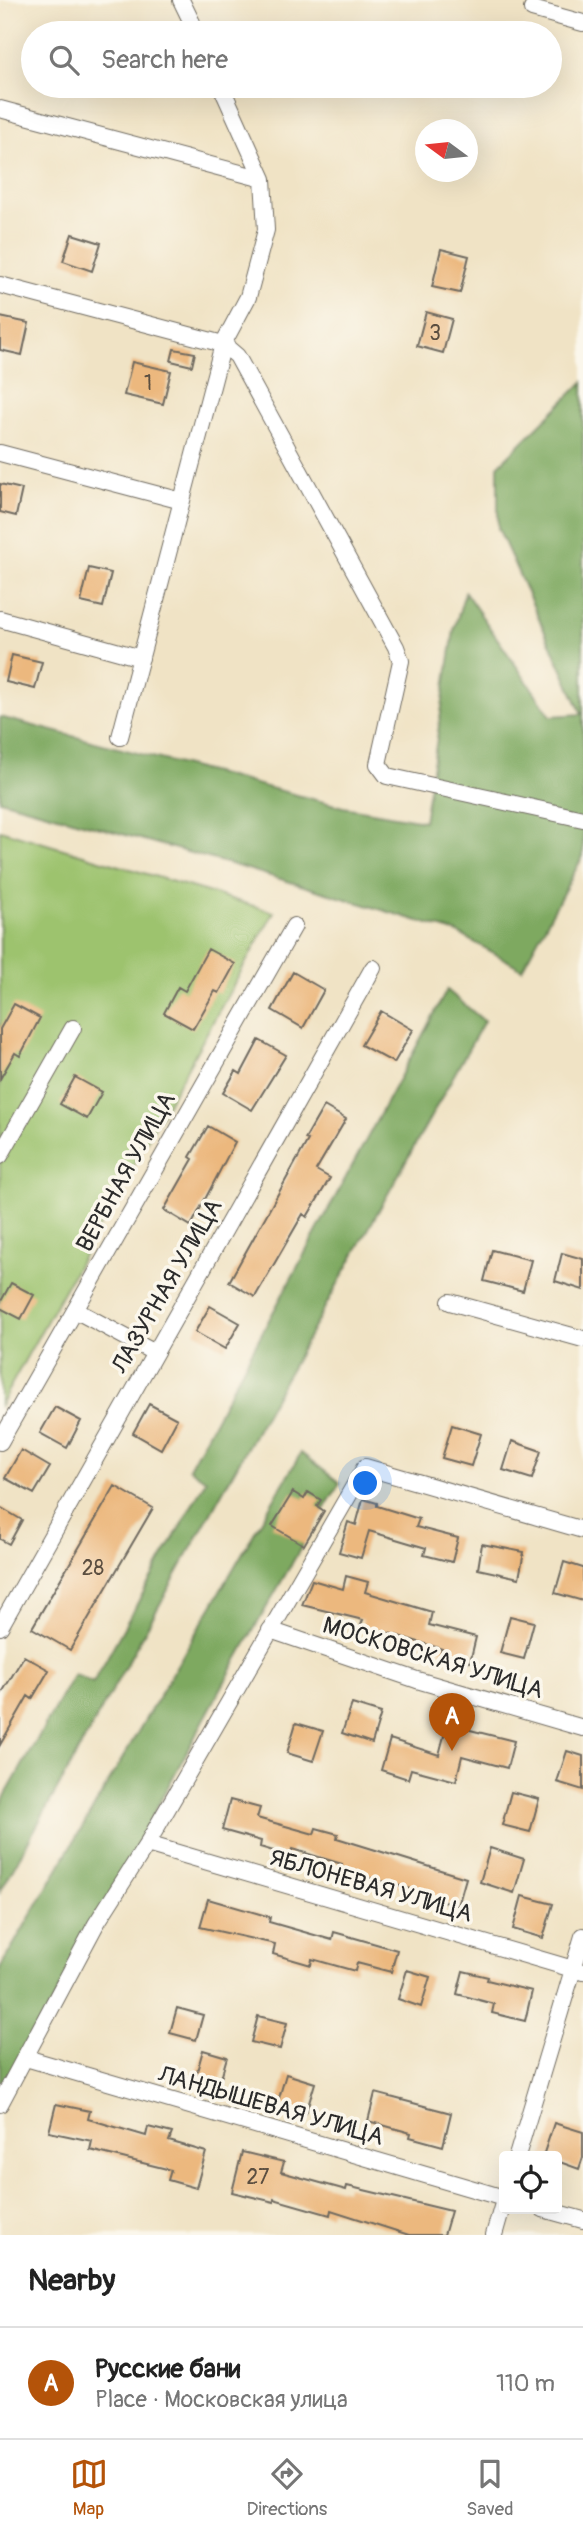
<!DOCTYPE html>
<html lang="en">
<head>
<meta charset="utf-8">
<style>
  body { margin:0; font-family:Pangolin,sans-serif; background:#f2f2f2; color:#222 }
  .controls { position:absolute; right:21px; bottom:21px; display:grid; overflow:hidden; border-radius:7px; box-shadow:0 7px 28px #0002 }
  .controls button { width:63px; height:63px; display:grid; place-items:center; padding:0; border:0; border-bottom:2px solid #e0e0e0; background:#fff; color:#222; font:35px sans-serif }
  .compass { position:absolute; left:415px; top:119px; width:63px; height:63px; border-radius:50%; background:#fff; box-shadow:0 7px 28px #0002; rotate:285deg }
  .you { position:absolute; left:366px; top:1484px; width:24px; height:24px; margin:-18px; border:5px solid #fff; border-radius:50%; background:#1a73e8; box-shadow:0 0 0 10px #1a73e833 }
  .badge { display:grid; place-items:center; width:46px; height:46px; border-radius:50%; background:#b45309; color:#fff; font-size:23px; font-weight:700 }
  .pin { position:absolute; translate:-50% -58px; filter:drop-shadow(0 2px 4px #0008) }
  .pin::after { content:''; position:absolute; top:37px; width:24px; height:21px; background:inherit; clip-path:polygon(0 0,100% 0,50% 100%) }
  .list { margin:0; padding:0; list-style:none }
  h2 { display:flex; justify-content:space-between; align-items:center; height:91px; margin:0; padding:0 28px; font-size:30px }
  h2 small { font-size:23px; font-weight:400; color:#767676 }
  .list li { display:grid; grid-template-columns:46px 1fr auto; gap:21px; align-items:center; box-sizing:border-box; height:112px; padding:0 28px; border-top:2px solid #e0e0e0 }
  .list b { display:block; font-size:26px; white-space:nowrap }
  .list p { margin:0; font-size:23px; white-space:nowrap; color:#767676 }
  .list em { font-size:23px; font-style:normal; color:#767676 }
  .icon { flex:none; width:38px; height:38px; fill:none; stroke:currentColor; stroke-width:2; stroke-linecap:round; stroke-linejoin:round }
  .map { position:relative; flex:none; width:583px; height:2235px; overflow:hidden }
  .search { position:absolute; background:#fff; box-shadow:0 7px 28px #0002; left:21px; right:21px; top:21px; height:77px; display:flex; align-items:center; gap:18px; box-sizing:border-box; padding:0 24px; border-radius:38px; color:#767676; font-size:26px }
  .sheet { height:203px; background:#fff }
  nav { display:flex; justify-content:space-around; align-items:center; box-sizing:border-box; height:98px; border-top:2px solid #e0e0e0; background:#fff; font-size:19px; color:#767676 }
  nav a { display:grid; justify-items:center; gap:4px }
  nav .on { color:#b45309 }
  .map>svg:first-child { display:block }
  .green { fill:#9dc36e; stroke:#64774c; stroke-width:2 }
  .forest { fill:#7ea961; stroke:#546a46; stroke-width:2 }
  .building { fill:#ecb87e }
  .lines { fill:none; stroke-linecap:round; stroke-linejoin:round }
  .street-casing { stroke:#706b61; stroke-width:18 }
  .street { stroke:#fff; stroke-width:16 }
  .labels { text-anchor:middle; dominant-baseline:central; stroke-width:7; stroke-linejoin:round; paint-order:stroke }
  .number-label { font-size:21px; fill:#5b4e40 }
  .street-label { font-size:24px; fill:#2b2b2b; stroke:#fbf7ec }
</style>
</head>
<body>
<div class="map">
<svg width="583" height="2235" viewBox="0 0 583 2235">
  <rect width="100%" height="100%" fill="#fbf7ec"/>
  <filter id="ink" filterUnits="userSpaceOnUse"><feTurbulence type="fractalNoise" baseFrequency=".0143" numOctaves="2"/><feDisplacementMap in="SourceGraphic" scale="14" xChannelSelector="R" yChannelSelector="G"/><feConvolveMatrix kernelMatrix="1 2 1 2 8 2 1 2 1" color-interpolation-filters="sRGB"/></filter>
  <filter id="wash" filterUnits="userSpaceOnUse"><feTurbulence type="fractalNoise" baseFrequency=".00686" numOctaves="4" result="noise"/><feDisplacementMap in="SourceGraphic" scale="28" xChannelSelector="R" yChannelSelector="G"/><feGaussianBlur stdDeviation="1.57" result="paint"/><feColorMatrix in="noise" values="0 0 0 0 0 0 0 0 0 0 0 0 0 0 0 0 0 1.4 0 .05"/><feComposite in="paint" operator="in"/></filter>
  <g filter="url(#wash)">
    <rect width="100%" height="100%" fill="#f0e3c5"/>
    <path class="green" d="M0 830 274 912 0 1405Z"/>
    <path class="forest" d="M583 382V856L522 969 458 933 244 868 0 800V717L343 807 424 821 454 630 465 592 551 716 582 714 498 528V466Z
      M447 990 484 1021 0 1892V1805L74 1674 93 1683 206 1480 189 1468Z
      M301 1453 340 1483C217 1683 114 1894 0 2099V1968Z"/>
    <g id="blocks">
      <path class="building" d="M72 234 101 243 92 271 63 261Z
        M441 249 469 256 460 293 432 287Z
        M426 312 452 319 443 353 417 346Z
        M0 317 29 323 22 355 0 350Z
        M174 349 195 353 192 366 171 361Z
        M132 362 171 371 163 404 124 395Z
        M0 484 22 489 16 516 0 512Z
        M89 568 111 573 103 607 81 602Z
        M12 655 42 662 35 689 6 682Z
        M208 949 235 964 219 993 215 991 193 1029 164 1013 178 987 185 991Z
        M293 972 324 990 303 1028 272 1010Z
        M14 1004 40 1018 20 1056 15 1053 0 1079V1029Z
        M381 1011 413 1030 394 1063 361 1045Z
        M259 1040 286 1055 252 1110 223 1093 236 1071 241 1074Z
        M75 1077 102 1092 87 1119 60 1104Z
        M324 1106 346 1119 316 1170 330 1178 307 1217 303 1214 255 1297 229 1282 308 1140 305 1139Z
        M208 1126 235 1142 191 1226 164 1210 193 1159 190 1157Z
        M492 1250 531 1260 523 1291 484 1281Z
        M562 1253 583 1259V1290L555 1281Z
        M11 1283 34 1295 21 1319 0 1308V1303Z
        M210 1306 240 1323 225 1349 195 1332Z
        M149 1404 177 1419 161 1449 133 1433Z
        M55 1407 81 1421 67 1448 40 1433Z
        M452 1425 481 1434 471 1466 442 1458Z
        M512 1441 541 1451 532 1479 503 1470Z
        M21 1450 50 1467 34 1494 5 1478Z
        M115 1486 153 1508 70 1650 32 1628Z
        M293 1492 304 1499 308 1492 321 1500 317 1506 324 1511 304 1545 272 1526Z
        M363 1499 377 1503V1506L419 1519 416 1527 458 1538 452 1562 424 1555 426 1548 369 1531 361 1558 339 1552 348 1522 356 1525Z
        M0 1507 22 1520 9 1544 0 1539Z
        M482 1544 524 1552 519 1578 478 1569Z
        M564 1562 583 1568V1601L555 1593Z
        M346 1576 368 1582 365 1592 432 1612 429 1625 476 1637 470 1662 440 1655 442 1649 361 1625 363 1620 302 1605 312 1580 343 1589Z
        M510 1616 534 1622 524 1659 500 1653Z
        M24 1656 49 1670 32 1699 28 1696 0 1745V1696Z
        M352 1704 381 1713 372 1743 342 1733Z
        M448 1721 470 1727V1730L514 1741 507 1768 462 1756 456 1781 411 1769 408 1779 381 1770 390 1739 439 1755Z
        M296 1723 323 1731 313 1761 287 1753Z
        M567 1751 583 1756V1790L557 1782Z
        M511 1792 539 1799 530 1832 502 1825Z
        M230 1800 260 1808 257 1818 314 1834 316 1828 338 1834 337 1838 466 1878 458 1906 429 1897 430 1894 340 1870 342 1864 292 1849 290 1856 260 1847 261 1841 222 1830Z
        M490 1848 524 1859 514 1893 480 1882Z
        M522 1896 553 1904 543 1938 513 1929Z
        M208 1899 270 1917 269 1922 332 1940 334 1932 397 1950 391 1972 357 1963 355 1971 312 1959 311 1965 273 1954 275 1944 200 1927Z
        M407 1970 430 1977 421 2007 398 1999Z
        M463 1971 488 1977 487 1980 532 1991 525 2021 492 2013 494 2004 457 1994Z
        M177 2008 203 2015 196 2040 170 2033Z
        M258 2016 287 2023 280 2049 251 2042Z
        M203 2050 227 2057 218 2088 194 2082Z
        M286 2074 315 2083 306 2113 277 2105Z
        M375 2093 451 2113 443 2146 410 2137 411 2133 368 2121Z
        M56 2104 90 2111 88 2119 146 2136 148 2127 172 2133 169 2141 206 2152 196 2188 168 2180 171 2170 90 2150 92 2141 49 2132Z
        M554 2123 583 2132V2157L579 2169 557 2161V2156H543Z
        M242 2152 284 2162 281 2172 346 2190 347 2186 451 2211 444 2235H409L331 2210 330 2215 274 2199V2202L232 2192Z"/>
    </g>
  </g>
  <g filter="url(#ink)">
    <use href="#blocks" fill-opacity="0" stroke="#706b61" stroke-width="2"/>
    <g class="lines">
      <defs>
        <path id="street" d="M181 0 197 33
          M532 9 583 23
          M0 109 263 179
          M0 285 223 344 237 356 396 647 401 661 378 764 387 776 583 819
          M0 453 182 501
          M0 619 141 658
          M120 737 223 344 248 297 266 230 263 179 221 86
          M0 1156 73 1028
          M450 1302 583 1339
          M75 1310 155 1353
          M0 1442 294 926
          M0 1627 373 968
          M270 1630 417 1680 583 1728
          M147 1844 583 1972
          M26 2058 504 2198
          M0 2104 96 1924 147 1844 365 1467 583 1530
          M517 2156 583 1936
          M543 2209 583 2220
          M494 2235 504 2200"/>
      </defs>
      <use href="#street" class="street-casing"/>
      <use href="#street" class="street"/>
    </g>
  </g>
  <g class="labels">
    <g class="number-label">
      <text x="435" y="333">3</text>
      <text x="148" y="383">1</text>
      <text x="93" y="1568">28</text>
      <text x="258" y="2177">27</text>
    </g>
    <g class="street-label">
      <text transform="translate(126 1172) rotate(-61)">ВЕРБНАЯ УЛИЦА</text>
      <text transform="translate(167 1286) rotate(-60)">ЛАЗУРНАЯ УЛИЦА</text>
      <text transform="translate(433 1658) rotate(17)">МОСКОВСКАЯ УЛИЦА</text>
      <text transform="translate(371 1886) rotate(16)">ЯБЛОНЕВАЯ УЛИЦА</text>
      <text transform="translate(271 2106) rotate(16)">ЛАНДЫШЕВАЯ УЛИЦА</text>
    </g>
  </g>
</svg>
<div class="controls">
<button><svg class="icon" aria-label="locate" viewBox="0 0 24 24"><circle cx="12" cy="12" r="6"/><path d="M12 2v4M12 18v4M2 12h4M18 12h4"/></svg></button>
</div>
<svg class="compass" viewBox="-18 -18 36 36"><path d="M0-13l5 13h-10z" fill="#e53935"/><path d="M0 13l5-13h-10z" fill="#767676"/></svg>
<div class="you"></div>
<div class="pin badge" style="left:452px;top:1751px">A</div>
<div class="search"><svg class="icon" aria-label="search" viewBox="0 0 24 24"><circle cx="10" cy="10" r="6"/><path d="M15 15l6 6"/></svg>Search here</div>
</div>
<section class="sheet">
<h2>Nearby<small></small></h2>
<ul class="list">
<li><span class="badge">A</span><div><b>Русские бани</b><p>Place · Московская улица</p></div><em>110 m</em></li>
</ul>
</section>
<nav>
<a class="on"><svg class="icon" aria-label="map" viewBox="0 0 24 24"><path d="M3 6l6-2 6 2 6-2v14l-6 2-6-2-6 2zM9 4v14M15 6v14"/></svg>Map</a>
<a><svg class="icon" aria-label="directions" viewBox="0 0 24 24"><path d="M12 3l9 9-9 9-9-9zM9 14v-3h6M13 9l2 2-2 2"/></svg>Directions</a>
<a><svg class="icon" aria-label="saved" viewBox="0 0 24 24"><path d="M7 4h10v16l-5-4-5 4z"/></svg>Saved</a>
</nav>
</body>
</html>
